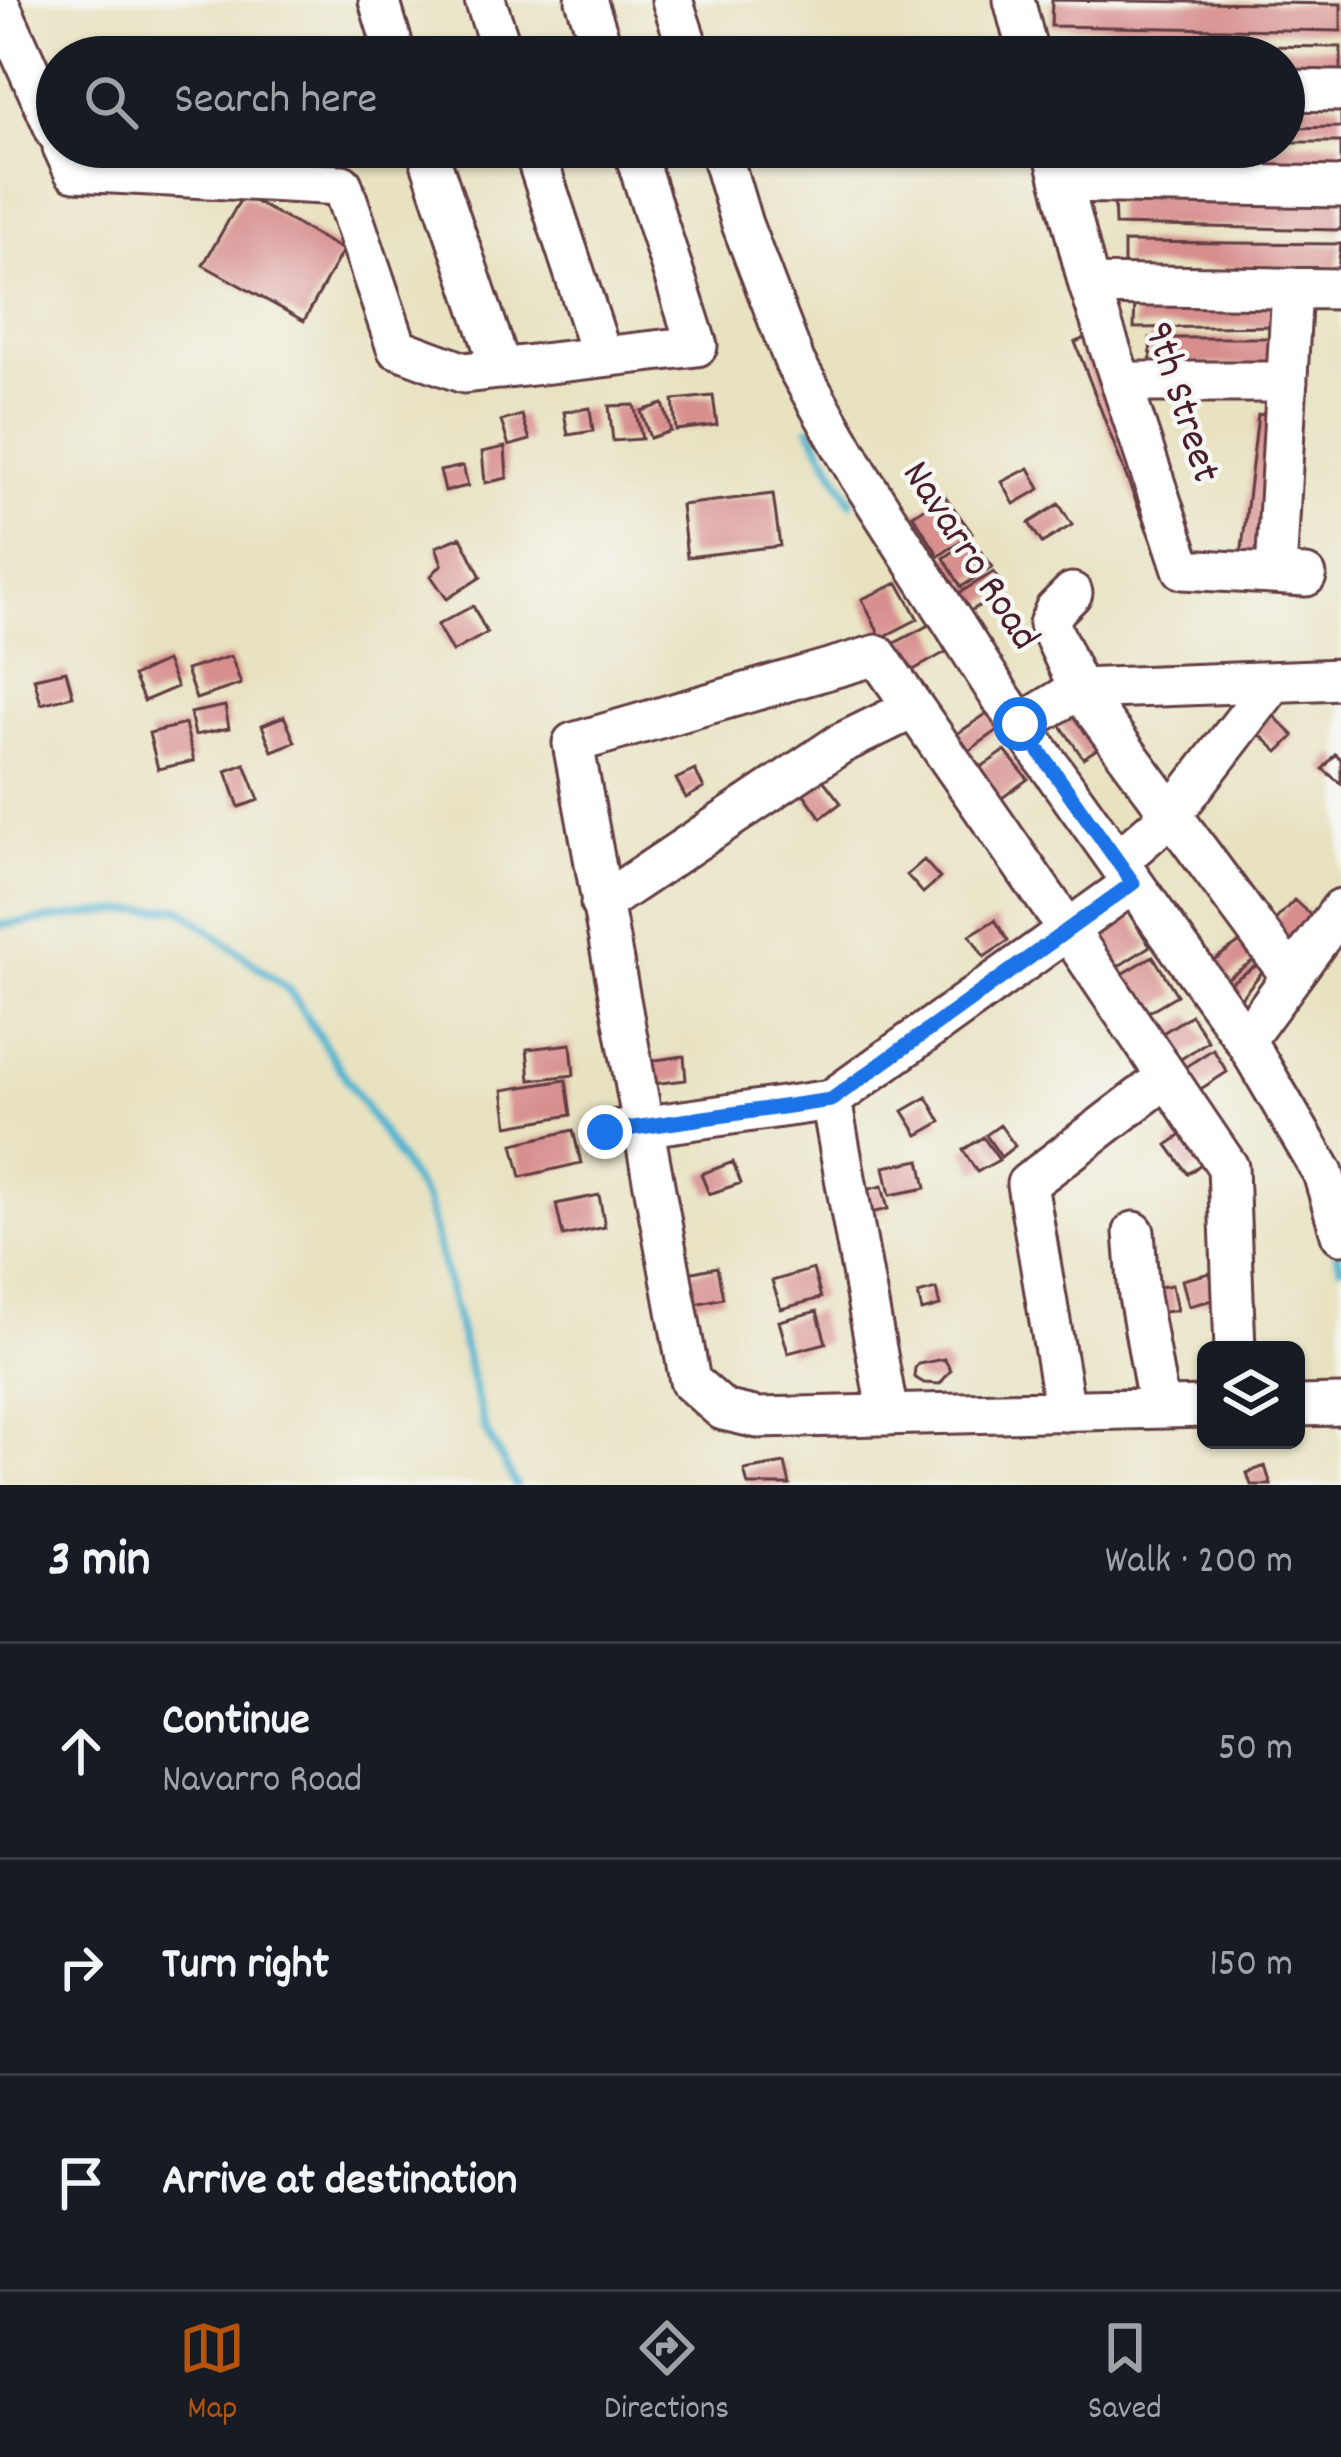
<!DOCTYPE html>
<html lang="en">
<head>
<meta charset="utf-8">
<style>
  body { margin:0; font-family:Dekko,sans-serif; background:#242831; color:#f1f3f6 }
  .controls { position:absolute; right:36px; bottom:36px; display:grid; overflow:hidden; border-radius:18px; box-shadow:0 3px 9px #0004 }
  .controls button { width:108px; height:108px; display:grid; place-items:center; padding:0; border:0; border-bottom:3px solid #363941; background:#171b24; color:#f1f3f6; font:60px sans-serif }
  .stop { position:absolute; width:36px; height:36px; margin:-27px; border:9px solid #1a73e8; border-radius:50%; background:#fff }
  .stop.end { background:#1a73e8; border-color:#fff; box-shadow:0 3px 12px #0008 }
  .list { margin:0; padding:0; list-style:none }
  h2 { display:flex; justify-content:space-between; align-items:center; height:156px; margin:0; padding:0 48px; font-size:51px }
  h2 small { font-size:39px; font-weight:400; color:#9ea1a6 }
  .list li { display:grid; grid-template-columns:78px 1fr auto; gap:36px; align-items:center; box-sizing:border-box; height:216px; padding:0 48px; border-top:3px solid #363941 }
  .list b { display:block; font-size:45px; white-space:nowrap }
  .list p { margin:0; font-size:39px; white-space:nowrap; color:#9ea1a6 }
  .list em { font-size:39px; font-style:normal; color:#9ea1a6 }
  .icon { flex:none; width:66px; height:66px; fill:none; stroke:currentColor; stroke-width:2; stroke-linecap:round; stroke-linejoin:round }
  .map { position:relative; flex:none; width:1341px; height:1485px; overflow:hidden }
  .search { position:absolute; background:#171b24; box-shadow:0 3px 9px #0004; left:36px; right:36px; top:36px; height:132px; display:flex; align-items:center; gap:30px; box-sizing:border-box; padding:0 42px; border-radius:66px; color:#9ea1a6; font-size:45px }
  .sheet { height:804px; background:#171b24 }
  nav { display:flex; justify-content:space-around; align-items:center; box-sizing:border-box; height:168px; border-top:3px solid #363941; background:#171b24; font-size:33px; color:#9ea1a6 }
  nav a { display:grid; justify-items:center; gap:6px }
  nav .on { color:#b45309 }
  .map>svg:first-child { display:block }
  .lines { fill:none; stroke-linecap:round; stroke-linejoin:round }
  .stream { stroke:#50b3cf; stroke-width:8 }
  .building { fill:#d78e8d }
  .minor-casing { stroke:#623c42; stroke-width:45 }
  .minor { stroke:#fff; stroke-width:39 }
  .route { stroke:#1a73e8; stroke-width:15 }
  .labels { text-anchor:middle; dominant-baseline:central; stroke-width:9; stroke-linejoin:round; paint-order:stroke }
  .street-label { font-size:42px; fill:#4a1f2b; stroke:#f6f6f2 }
</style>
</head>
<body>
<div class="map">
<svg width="1341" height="1485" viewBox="0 0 1341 1485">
  <rect width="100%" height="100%" fill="#f6f6f2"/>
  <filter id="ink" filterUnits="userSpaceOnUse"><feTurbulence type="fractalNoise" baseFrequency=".00833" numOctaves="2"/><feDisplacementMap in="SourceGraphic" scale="24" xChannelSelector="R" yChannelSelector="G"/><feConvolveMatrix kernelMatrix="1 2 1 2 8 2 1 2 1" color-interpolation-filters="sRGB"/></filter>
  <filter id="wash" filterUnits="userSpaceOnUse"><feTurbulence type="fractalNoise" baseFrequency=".004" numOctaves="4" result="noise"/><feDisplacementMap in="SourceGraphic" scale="48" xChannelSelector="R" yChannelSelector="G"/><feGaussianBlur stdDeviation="2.7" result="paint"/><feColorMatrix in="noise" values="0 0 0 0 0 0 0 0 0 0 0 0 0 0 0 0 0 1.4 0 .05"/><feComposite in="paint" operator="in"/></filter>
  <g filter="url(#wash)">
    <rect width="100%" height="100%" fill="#e8e2c1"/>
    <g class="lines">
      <path class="stream" d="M810 428 851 502
        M0 925 107 912 180 908 289 990 427 1202 485 1430 516 1485
        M1335 1247 1341 1266"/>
    </g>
    <g id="blocks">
      <path class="building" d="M1052 0 1341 4V31L1051 26Z
        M1066 44 1341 47V71L1284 70V57H1065Z
        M1284 102 1341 103V127L1284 128Z
        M1284 142H1341V172L1094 167V147H1284Z
        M1114 193 1341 196V230L1115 225Z
        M243 195 343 250 304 321 203 265Z
        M1124 242 1341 244 1338 269 1124 266Z
        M1135 298 1284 300 1282 326 1134 328Z
        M1098 333 1180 573 1166 580 1075 342Z
        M1150 338H1273L1272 365H1151Z
        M713 396 717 425 676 430 673 400Z
        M663 404 671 431 650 438 641 411Z
        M634 405 642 439 613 441 609 406Z
        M590 408 593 431 568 435 564 412Z
        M1281 411 1267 563 1241 557 1258 415Z
        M522 415 530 440 509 446 501 421Z
        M505 447 507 478 485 483 482 452Z
        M463 466 468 486 445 491 440 471Z
        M1029 468 1040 489 1014 504 1002 482Z
        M773 494 780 546 687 557 681 505Z
        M944 495 972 533 939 556 913 515Z
        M1059 504 1072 525 1042 543 1029 523Z
        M461 537 481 577 447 599 431 576 442 564 436 547Z
        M971 539 993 567 961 587 944 558Z
        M994 572 1006 590 965 614 954 596Z
        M898 583 918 619 881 638 862 599Z
        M473 606 487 633 452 652 437 625Z
        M931 624 946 652 904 675 889 646Z
        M231 656 241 684 196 699 186 670Z
        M166 661 177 687 144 701 133 676Z
        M66 671 73 696 41 704 34 678Z
        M1087 705 1111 740 1083 758 1059 723Z
        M225 706 229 728 195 735 190 713Z
        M992 710 1004 726 963 755 951 738Z
        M1271 713 1294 736 1278 752 1254 729Z
        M284 716 295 742 272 751 262 725Z
        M185 724 194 761 158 769 149 733Z
        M1005 751 1028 779 998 801 975 771Z
        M1335 754 1341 759V784L1323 769Z
        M245 764 259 800 239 807 226 771Z
        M695 770 704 788 686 798 676 779Z
        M817 772 841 803 821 818 798 786Z
        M924 860 940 878 923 893 907 875Z
        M1294 900 1318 922 1291 952 1267 929Z
        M1126 909 1150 946 1111 971 1087 933Z
        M995 920 1008 941 984 957 970 935Z
        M1248 937 1261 955 1225 980 1212 961Z
        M1153 956 1177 995 1138 1018 1114 979Z
        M1260 963 1266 967 1235 1005 1221 989Z
        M1191 1015 1208 1041 1175 1063 1158 1036Z
        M571 1044 574 1075 530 1080 527 1049Z
        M1213 1049 1227 1072 1196 1092 1181 1070Z
        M684 1056 686 1080 652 1084 649 1061Z
        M566 1080 571 1115 508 1126 503 1090Z
        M927 1097 941 1122 918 1135 903 1111Z
        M1000 1125 1015 1146 1001 1157 986 1135Z
        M1190 1129 1210 1157 1188 1174 1167 1145Z
        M573 1130 581 1163 521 1177 513 1144Z
        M983 1137 999 1160 977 1172 963 1150Z
        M920 1160 926 1188 890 1195 884 1167Z
        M733 1162 741 1183 709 1194 701 1174Z
        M882 1186 888 1209 862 1215 856 1192Z
        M599 1195 605 1227 563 1236 556 1204Z
        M717 1267 723 1298 686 1306 679 1275Z
        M813 1269 821 1298 781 1309 772 1281Z
        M1210 1273 1217 1299 1189 1306 1182 1280Z
        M1172 1285 1177 1310 1152 1314 1148 1289Z
        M936 1289 940 1306 922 1311 918 1294Z
        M817 1311 826 1343 788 1353 779 1321Z
        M944 1359 951 1370 940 1384 924 1383 914 1377 915 1368 918 1364Z
        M785 1463 790 1485H748L744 1470Z
        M1265 1466 1271 1485H1251L1247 1473Z"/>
    </g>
  </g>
  <g filter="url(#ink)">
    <use href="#blocks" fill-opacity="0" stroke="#623c42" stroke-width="3"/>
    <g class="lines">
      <defs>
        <path id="minor" d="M379 0 396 57
          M485 0 504 57
          M586 0 605 57
          M672 0 691 57
          M1014 0 1029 57
          M0 6 57 133
          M1284 90 1341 91
          M63 147 74 171 342 185 397 348 464 373 697 346 633 147
          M426 147 501 369
          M533 147 602 357
          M719 147 742 224 795 363 860 477 1002 699 1245 1040 1323 1173 1341 1234
          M1053 147 1089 285 1183 569 1306 576
          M1062 182 1341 187
          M1089 285 1341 289
          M1121 382H1287
          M1276 573 1292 288
          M1079 689 1290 975
          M1079 689 1341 679
          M1020 725 1079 689 1049 624 1055 610 1072 593
          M1118 861 1173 813 1273 683
          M601 904 840 744 914 708
          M1245 1040 1341 909
          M831 1100 888 1415
          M605 1132 831 1100 1133 883
          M1134 1232 1139 1296 1159 1408
          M1296 1406 1341 1405
          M1206 1407 758 1418 723 1410 690 1381 573 743 877 655 1068 930 1228 1167 1235 1350
          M1065 1411 1027 1184 1167 1077"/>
      </defs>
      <use href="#minor" class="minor-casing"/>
      <use href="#minor" class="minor"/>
    </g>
  </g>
  <g class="lines" filter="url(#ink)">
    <path class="route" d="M605 1132 831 1100 1133 883 1020 724"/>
  </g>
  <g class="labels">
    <g class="street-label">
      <text transform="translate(1179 403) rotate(72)">9th Street</text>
      <text transform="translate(968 557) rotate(57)">Navarro Road</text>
    </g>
  </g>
</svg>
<div class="controls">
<button><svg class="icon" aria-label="layers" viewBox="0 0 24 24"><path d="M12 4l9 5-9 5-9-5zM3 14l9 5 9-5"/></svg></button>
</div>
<div class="stop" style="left:1020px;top:724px"></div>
<div class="stop end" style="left:605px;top:1132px"></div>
<div class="search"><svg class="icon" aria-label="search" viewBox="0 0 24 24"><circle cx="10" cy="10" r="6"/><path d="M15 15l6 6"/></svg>Search here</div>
</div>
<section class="sheet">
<h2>3 min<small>Walk · 200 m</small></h2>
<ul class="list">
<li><svg class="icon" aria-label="ahead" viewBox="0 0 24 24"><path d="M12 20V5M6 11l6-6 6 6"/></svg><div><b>Continue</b><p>Navarro Road</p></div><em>50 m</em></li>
<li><svg class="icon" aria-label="right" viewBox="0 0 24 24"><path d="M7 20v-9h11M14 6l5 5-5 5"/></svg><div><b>Turn right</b></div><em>150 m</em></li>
<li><svg class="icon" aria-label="arrive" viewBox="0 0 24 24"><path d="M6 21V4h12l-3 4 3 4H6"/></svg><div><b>Arrive at destination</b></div></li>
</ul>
</section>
<nav>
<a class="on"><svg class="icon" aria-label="map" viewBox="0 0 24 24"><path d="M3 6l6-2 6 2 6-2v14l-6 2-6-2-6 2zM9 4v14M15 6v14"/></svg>Map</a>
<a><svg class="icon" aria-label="directions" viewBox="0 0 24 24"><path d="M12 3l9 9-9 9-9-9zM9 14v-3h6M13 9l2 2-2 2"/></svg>Directions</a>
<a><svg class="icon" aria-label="saved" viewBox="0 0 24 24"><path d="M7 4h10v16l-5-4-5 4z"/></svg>Saved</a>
</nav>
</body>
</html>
